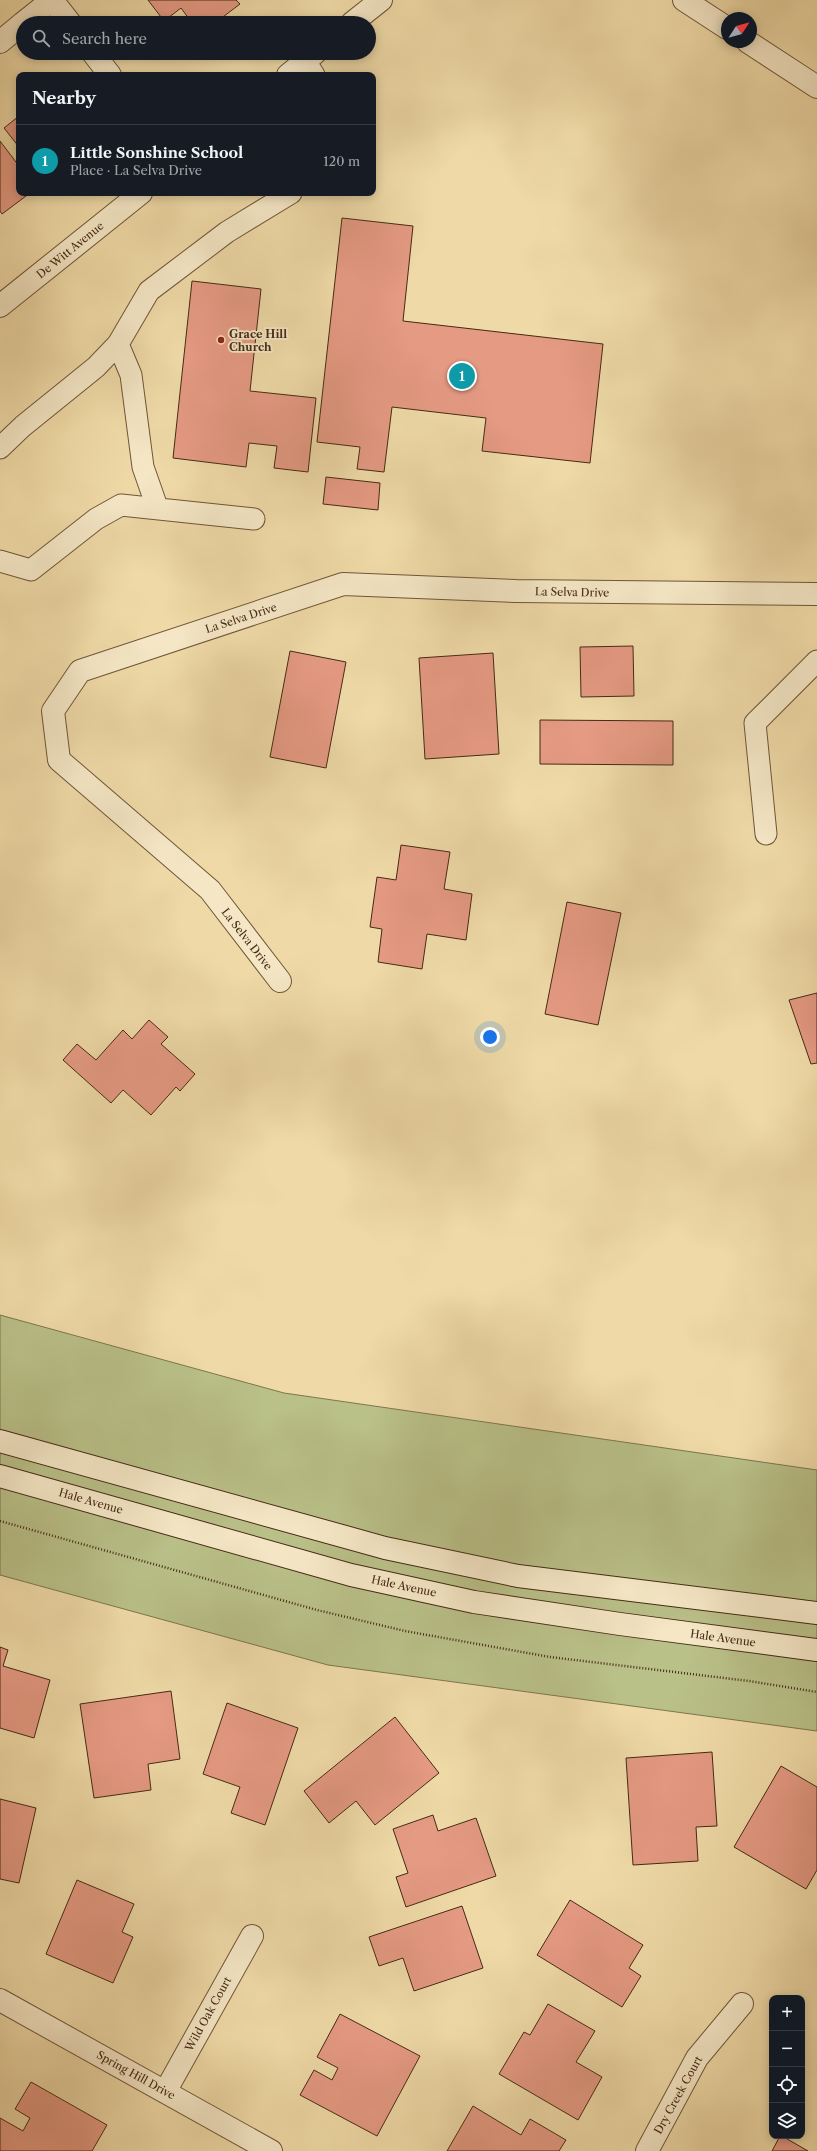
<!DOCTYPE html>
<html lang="en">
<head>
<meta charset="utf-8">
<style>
  body { margin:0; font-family:"Libre Caslon Text",serif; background:#242831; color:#f1f3f6 }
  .controls { position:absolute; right:12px; bottom:12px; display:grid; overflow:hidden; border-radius:8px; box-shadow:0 2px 10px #0003 }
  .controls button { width:36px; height:36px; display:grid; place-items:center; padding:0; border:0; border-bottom:1px solid #363941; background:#171b24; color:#f1f3f6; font:20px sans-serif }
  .compass { position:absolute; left:721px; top:12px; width:36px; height:36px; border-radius:50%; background:#171b24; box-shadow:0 2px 10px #0003; rotate:54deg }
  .you { position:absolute; left:490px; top:1037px; width:14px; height:14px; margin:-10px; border:3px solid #fff; border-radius:50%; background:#1a73e8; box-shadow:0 0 0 6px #1a73e833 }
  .badge { display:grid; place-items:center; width:26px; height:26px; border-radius:50%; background:#c59692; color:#fff; font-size:13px; font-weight:700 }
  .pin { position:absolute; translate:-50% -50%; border:2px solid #fff; box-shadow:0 1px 4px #0006 }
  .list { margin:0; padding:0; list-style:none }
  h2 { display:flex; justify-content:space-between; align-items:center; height:52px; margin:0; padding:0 16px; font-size:17px }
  h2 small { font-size:13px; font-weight:400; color:#9ea1a6 }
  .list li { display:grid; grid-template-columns:26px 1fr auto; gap:12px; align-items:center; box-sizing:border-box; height:72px; padding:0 16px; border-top:1px solid #363941 }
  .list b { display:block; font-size:15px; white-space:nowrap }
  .list p { margin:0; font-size:13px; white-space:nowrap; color:#9ea1a6 }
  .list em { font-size:13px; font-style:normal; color:#9ea1a6 }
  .icon { flex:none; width:22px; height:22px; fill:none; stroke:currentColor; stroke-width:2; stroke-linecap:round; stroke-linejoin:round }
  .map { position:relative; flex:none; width:817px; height:2151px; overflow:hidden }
  .search { position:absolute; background:#171b24; box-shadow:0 2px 10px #0003; left:16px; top:16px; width:360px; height:44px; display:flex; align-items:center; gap:10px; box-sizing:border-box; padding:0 14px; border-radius:22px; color:#9ea1a6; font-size:15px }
  .panel { position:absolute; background:#171b24; box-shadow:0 2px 10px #0003; left:16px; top:72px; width:360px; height:124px; border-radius:8px }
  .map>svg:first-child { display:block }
  .green { fill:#b9c088; stroke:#7f754e }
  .building { fill:#e59a83; stroke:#452a15 }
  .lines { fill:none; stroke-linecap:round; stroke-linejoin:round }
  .lane-casing { stroke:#70563a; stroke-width:23 }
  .street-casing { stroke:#70563a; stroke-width:24 }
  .secondary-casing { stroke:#452a15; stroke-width:24 }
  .path { stroke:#452a15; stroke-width:2.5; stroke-dasharray:1 2; stroke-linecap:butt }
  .lane { stroke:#f5e7c6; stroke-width:21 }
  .street { stroke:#f5e7c6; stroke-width:22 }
  .secondary { stroke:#f5e7c6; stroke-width:22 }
  .poi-dot { fill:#8f2418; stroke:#f5e7c6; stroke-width:1.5 }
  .labels { text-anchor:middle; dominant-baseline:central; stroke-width:3.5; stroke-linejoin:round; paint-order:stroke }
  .street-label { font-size:11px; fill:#452a15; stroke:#f5e7c6 }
  .poi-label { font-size:11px; font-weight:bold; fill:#452a15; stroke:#f5e7c6; text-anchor:start }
</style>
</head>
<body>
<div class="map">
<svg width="817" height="2151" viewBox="0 0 817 2151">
  <rect width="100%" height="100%" fill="#efdaa7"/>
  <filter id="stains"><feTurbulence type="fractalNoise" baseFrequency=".005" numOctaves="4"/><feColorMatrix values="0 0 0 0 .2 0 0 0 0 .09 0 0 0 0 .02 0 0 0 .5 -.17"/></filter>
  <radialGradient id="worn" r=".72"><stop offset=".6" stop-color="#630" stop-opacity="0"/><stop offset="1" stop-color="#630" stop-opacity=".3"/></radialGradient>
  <path class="green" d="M0 1315 284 1393 817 1470V1731L328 1665 0 1575Z"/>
  <path class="building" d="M148 0H236L240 4 215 23H192L181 8 164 21Z
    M19 116V147L4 128Z
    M0 141 19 166V193H30L2 214 0 211Z
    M342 218 413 226 403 321 603 344 590 463 482 451 486 418 392 407 384 472 357 469 360 447 317 442Z
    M192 281 261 289 250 391 316 398 308 472 274 468 277 446 249 443 246 467 173 458Z
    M326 477 380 483 378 510 323 504Z
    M633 646 634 696 581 697 580 647Z
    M290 651 346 662 326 768 270 757Z
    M493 653 499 754 425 759 419 658Z
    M540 720 673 721V765L540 764Z
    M401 845 450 852 444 889 472 894 466 940 427 934 422 969 378 962 382 929 370 927 377 877 396 880Z
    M567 902 621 913 598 1025 545 1014Z
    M817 993V1063L811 1064 789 1000Z
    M149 1020 168 1037 161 1044 195 1074 180 1091 176 1087 151 1115 123 1090 111 1103 63 1060 77 1044 96 1060 123 1030 132 1039Z
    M0 1647 8 1650 3 1666 50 1680 34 1738 0 1728Z
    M171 1691 180 1759 148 1764 151 1790 94 1798 80 1704Z
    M227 1703 298 1728 265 1825 231 1813 240 1787 203 1774Z
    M395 1717 439 1773 375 1825 356 1801 329 1823 304 1791Z
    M712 1752 717 1826 696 1827 698 1861 633 1865 626 1758Z
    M781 1766 817 1787V1870L806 1889 734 1847Z
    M0 1799 36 1808 19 1883 0 1879Z
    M433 1815 438 1831 476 1818 496 1876 406 1907 396 1877 408 1873 393 1829Z
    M77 1880 134 1904 122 1932 133 1937 113 1983 46 1954Z
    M570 1900 643 1945 629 1968 641 1976 622 2007 537 1955Z
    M462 1906 483 1968 414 1991 403 1958 379 1966 369 1937Z
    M548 2004 595 2031 576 2062 602 2077 578 2120 499 2074 524 2032 530 2035Z
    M340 2014 420 2056 377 2136 300 2095 314 2070 332 2080 338 2068 317 2057Z
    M31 2082 107 2125 92 2151H0V2118L23 2131 30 2118 15 2109Z
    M473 2106 521 2135 530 2119 566 2140 559 2151H447Z
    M780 2136H782L808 2151H772Z"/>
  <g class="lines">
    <defs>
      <path id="lane" d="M305 61 314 75
        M118 344 131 375 143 467 157 507
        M0 448 23 426 96 367 118 344 149 291 227 232 291 193
        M0 561 31 570 96 519 121 505 254 519
        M766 834 755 723 817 661"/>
      <path id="street" d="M52 0 70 23
        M684 0 727 28
        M23 23 52 0
        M352 23 381 0
        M0 42 23 23
        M748 42 817 87
        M93 53 110 75
        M288 75 315 53
        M0 306 141 193
        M280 981 210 890 59 760 53 711 80 671 343 584 516 591 817 594
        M0 2000 271 2151
        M165 2092 252 1936
        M647 2151 697 2058 742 2004"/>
      <path id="secondary" d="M0 1441 385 1548 518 1576 817 1613
        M0 1476 351 1575 474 1602 620 1624 817 1650"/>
    </defs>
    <use href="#lane" class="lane-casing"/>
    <use href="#street" class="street-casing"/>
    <use href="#secondary" class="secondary-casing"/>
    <path class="path" d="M0 1521 317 1610 405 1631 550 1657 749 1681 817 1692"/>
    <use href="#lane" class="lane"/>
    <use href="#street" class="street"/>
    <use href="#secondary" class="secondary"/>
  </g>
  <circle class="poi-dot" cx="221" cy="340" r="4"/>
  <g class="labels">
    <g class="street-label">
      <text transform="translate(70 250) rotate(-39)">De Witt Avenue</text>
      <text transform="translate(572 592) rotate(1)">La Selva Drive</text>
      <text transform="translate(241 618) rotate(-18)">La Selva Drive</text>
      <text transform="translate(247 939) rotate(52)">La Selva Drive</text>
      <text transform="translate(91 1501) rotate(16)">Hale Avenue</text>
      <text transform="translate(404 1586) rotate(12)">Hale Avenue</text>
      <text transform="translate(723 1638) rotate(8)">Hale Avenue</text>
      <text transform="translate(208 2014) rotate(-61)">Wild Oak Court</text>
      <text transform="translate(136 2075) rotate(29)">Spring Hill Drive</text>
      <text transform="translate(678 2095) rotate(-61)">Dry Creek Court</text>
    </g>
    <g class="poi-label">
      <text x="229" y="334">Grace Hill<tspan x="229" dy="13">Church</tspan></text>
    </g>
  </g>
  <rect width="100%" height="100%" filter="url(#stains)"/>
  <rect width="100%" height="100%" fill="url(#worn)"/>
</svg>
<div class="controls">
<button>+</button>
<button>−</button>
<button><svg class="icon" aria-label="locate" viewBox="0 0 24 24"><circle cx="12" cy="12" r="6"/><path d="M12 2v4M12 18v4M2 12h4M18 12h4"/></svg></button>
<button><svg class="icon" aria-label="layers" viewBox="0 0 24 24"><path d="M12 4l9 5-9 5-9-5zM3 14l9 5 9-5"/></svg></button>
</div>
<svg class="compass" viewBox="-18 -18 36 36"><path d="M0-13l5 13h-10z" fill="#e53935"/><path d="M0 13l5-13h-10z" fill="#9ea1a6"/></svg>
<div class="you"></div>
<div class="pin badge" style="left:462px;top:376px;background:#0f9aa8">1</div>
<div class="search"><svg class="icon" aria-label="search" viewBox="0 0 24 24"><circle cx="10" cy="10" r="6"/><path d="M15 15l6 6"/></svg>Search here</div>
<section class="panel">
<h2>Nearby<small></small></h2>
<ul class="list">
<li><span class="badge" style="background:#0f9aa8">1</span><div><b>Little Sonshine School</b><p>Place · La Selva Drive</p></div><em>120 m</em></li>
</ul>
</section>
</div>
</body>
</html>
